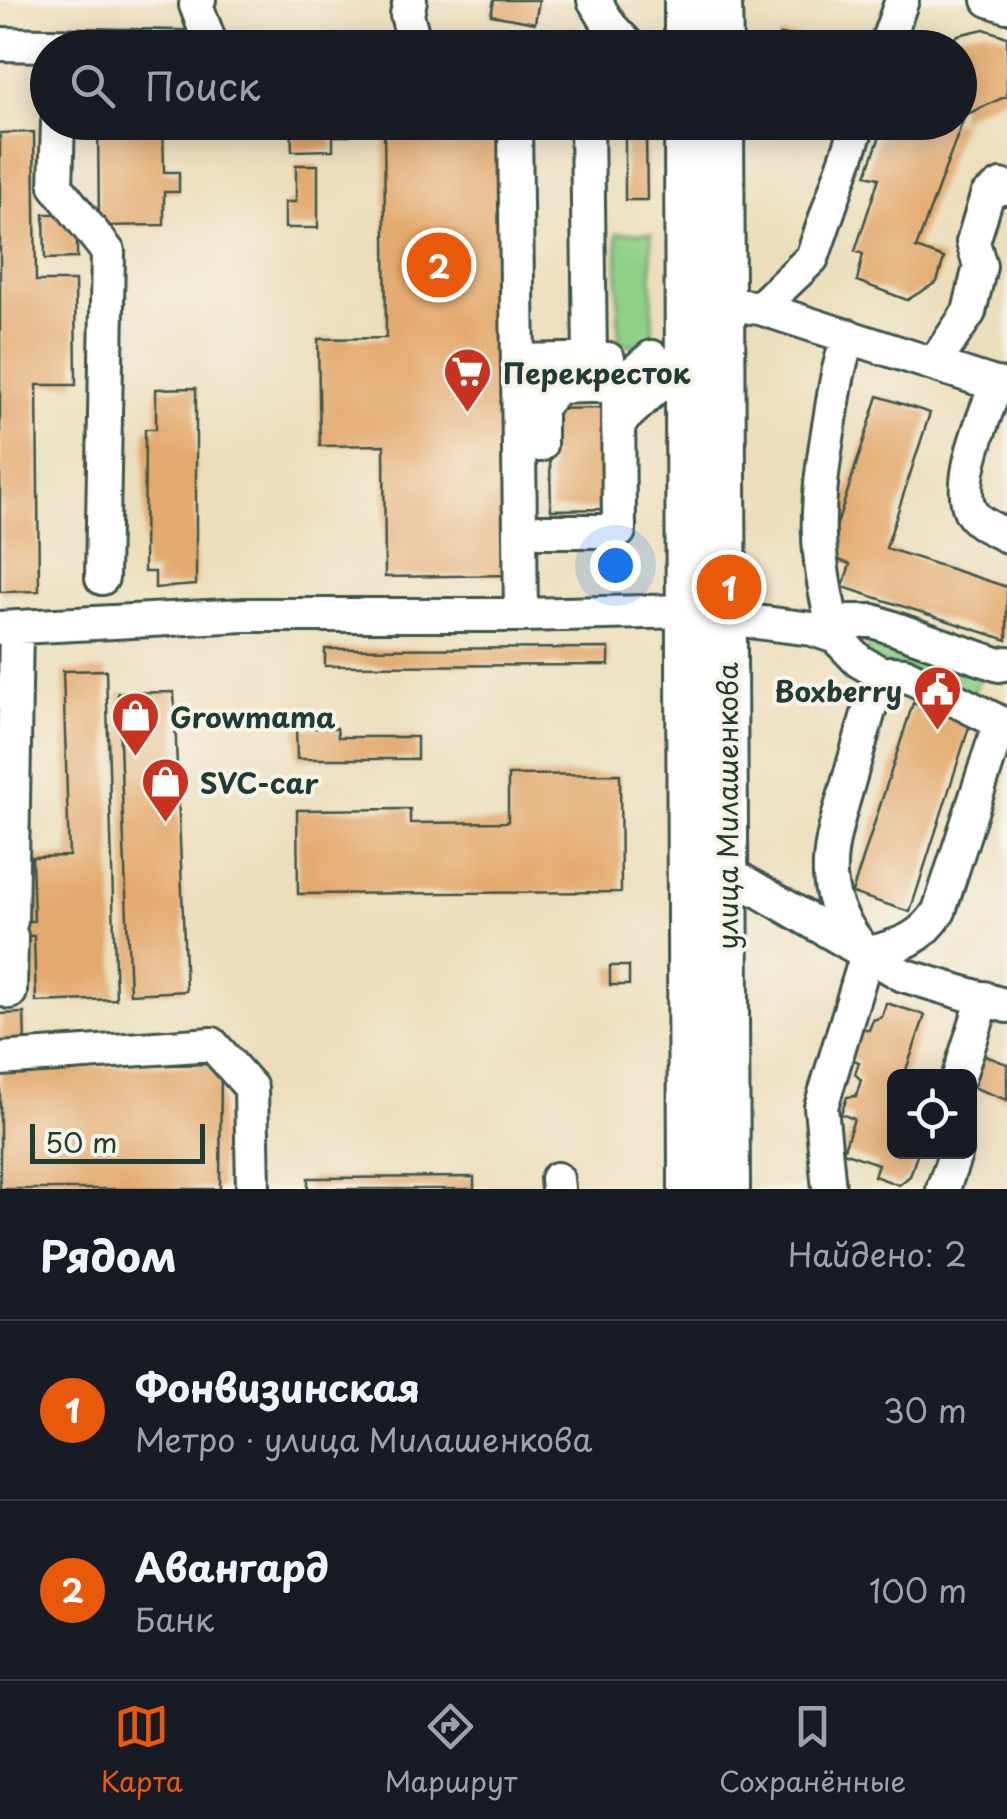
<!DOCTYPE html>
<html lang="ru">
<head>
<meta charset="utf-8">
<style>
  body { margin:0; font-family:"Playpen Sans",sans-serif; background:#20242c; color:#f1f3f6 }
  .controls { position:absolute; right:30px; bottom:30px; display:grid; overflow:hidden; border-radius:15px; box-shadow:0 5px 25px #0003 }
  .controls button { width:90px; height:90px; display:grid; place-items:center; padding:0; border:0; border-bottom:2px solid #363941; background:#171b24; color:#f1f3f6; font:50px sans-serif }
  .scale { position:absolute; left:30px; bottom:25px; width:175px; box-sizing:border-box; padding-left:10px; border:5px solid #1f3d34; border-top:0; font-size:28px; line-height:35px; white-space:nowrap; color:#1f3d34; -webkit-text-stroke:8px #f7f3e8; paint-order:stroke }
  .you { position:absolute; left:615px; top:565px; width:35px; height:35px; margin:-25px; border:8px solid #fff; border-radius:50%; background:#1a73e8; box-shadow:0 0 0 15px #1a73e833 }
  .badge { display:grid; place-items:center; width:65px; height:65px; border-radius:50%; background:#ea580c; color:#fff; font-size:32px; font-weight:700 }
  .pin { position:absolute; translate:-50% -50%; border:5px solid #fff; box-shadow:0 2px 10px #0006 }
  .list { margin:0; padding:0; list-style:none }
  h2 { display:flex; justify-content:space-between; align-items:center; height:130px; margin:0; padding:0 40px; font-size:42px }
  h2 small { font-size:32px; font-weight:400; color:#9ea1a6 }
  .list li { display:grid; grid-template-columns:65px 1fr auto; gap:30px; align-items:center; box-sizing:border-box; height:180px; padding:0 40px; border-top:2px solid #363941 }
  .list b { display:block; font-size:38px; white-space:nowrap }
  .list p { margin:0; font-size:32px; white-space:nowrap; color:#9ea1a6 }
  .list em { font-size:32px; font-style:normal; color:#9ea1a6 }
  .icon { flex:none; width:55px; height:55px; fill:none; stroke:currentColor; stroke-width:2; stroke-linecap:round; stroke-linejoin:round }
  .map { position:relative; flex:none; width:1007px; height:1189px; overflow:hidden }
  .search { position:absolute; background:#171b24; box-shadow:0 5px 25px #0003; left:30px; right:30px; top:30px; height:110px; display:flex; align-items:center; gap:25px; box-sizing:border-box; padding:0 35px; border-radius:55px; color:#9ea1a6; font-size:38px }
  .sheet { height:490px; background:#171b24 }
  nav { display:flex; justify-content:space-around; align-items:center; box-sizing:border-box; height:140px; border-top:2px solid #363941; background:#171b24; font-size:28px; color:#9ea1a6 }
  nav a { display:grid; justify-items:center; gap:5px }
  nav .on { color:#ea580c }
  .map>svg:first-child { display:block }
  .green { fill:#8ed088; stroke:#56865e; stroke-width:2.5 }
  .building { fill:#e3a96d }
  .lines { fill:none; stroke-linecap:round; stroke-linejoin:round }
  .minor-casing { stroke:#3e5548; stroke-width:38 }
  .major-casing { stroke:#3e5548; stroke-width:48 }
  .minor { stroke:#fff; stroke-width:32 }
  .major { stroke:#fff; stroke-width:42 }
  .labels { text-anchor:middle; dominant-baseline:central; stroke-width:8; stroke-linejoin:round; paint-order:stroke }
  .poi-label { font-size:28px; font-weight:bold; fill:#1f3d34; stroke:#f7f3e8; text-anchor:start }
  .street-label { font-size:28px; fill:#1f3d34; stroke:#f7f3e8 }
</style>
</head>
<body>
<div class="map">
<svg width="1007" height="1189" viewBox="0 0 1007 1189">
  <rect width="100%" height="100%" fill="#f7f3e8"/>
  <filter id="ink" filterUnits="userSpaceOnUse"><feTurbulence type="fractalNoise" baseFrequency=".01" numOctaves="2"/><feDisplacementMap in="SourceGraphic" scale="20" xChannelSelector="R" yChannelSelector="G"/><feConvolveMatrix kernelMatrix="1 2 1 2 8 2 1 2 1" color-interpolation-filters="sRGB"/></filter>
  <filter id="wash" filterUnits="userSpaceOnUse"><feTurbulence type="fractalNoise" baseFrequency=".0048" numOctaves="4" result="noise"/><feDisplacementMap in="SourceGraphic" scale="40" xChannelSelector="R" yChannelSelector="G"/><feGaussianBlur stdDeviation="2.25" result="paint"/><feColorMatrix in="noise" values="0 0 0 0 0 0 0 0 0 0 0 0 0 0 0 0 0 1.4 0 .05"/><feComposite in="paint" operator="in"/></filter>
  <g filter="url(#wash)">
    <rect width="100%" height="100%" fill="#ecdebb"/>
    <path class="green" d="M617 233H651L653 344 619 345Z
      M875 627 984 669 971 699 864 656Z"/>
    <g id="blocks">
      <path class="building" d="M494 0H539L535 23 491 15Z
        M984 29 1007 37V96L965 115 916 248 944 258 937 282 907 300 857 281 863 254 855 251 879 178 866 175 884 125 960 122V48H943L958 35Z
        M779 35 799 36V48H778Z
        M98 122H163L164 172H179V192H164V225L99 226Z
        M291 122H348V136H333V150L292 151Z
        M384 122H509L514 575 385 577 384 445 320 446 318 339 386 338Z
        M34 132 36 281H75L76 385H37L39 591 0 592V133Z
        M625 133H646L647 200H625Z
        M296 165H318V228H285V202H296Z
        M44 214H67L77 223V258L45 259Z
        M196 388V585L155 588V572H144L145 429H156V389Z
        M878 396 930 413 886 548 1007 587V640L843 587 850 564 827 556Z
        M607 408 609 509 551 510 549 409Z
        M609 648V665L325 666V649Z
        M106 670 116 999 36 1002 34 936 0 935V921H34L32 857 69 856 63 671Z
        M174 692 186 991 130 994 118 693Z
        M913 703 971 721 910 912 852 893Z
        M296 728H337L338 737H417V759H297Z
        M620 774 621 892 298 894 297 810 410 809V823L508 822V775Z
        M610 966H629V985H610Z
        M886 1003 925 1015 904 1076H894V1106L888 1132 894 1134V1152H918L910 1176 899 1185 874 1176 878 1164 843 1152 854 1119 841 1114 847 1097 856 1096 861 1080 855 1074 859 1062 851 1059 862 1028 869 1030 873 1020 882 1017Z
        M24 1013 25 1044H0V1014Z
        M983 1055 1007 1064V1100L972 1087Z
        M221 1064 220 1189H0V1068Z
        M474 1177V1189H308V1178Z"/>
    </g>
  </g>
  <g filter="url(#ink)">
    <use href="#blocks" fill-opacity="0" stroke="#3e5548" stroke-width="2.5"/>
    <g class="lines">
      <defs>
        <path id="minor" d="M199 0 196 5 212 48
          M410 0 407 15 416 48
          M594 0 610 26 631 48
          M989 0 1007 6
          M0 44 189 48
          M885 48 902 0
          M58 122 56 186 108 252 102 578
          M515 122 521 615
          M587 122 590 359
          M743 306 760 308 812 258 859 122
          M760 308 1007 388
          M519 361 608 359
          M934 364 969 312 980 266 973 242 987 196 1001 186 1007 188
          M997 384C985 413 953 488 973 515 981 525 996 530 1007 536
          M618 423 659 385H688
          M540 445V407L558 387 618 385 652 357
          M540 531H619L618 385
          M725 618 812 629 836 637 859 661 886 676
          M0 628 245 615H521L688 611
          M836 637C813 551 815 507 830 420 835 390 838 365 849 336
          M836 637 852 621H873L999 665 1007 663
          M890 673 904 674 995 720 997 732 939 911C921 940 900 945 867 954 818 897 825 861 845 794 854 762 864 729 873 696L880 682Z
          M727 872 903 975 1007 1006
          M11 921 16 627
          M10 992 11 936
          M0 1059 212 1044 251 1088 253 1189
          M959 1076 984 998
          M557 1179 558 1189
          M829 1189 821 1107 867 954
          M943 1189 956 1152"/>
        <path id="major" d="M720 0 721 48
          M686 48V0
          M686 122 690 1189
          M722 122 728 1189"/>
      </defs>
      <use href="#minor" class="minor-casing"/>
      <use href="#major" class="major-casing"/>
      <use href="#minor" class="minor"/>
      <use href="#major" class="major"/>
    </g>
  </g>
  <defs>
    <symbol id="supermarket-pin" viewBox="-11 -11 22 30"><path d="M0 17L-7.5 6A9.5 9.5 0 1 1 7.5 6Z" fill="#c8321e" stroke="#f7f3e8"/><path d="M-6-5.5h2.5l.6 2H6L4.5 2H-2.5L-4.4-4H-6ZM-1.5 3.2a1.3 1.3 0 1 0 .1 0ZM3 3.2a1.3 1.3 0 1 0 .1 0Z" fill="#fff"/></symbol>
    <symbol id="civic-pin" viewBox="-11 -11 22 30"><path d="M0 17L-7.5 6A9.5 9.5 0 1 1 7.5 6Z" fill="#c8321e" stroke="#f7f3e8"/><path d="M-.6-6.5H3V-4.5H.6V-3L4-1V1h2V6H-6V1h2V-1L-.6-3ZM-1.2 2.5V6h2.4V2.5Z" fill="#fff"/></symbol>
    <symbol id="shop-pin" viewBox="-11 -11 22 30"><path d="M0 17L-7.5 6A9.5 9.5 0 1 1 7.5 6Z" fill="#c8321e" stroke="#f7f3e8"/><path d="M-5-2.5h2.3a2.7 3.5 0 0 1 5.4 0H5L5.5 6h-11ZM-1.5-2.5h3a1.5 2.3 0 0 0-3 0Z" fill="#fff"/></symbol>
  </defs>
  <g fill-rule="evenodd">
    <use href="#supermarket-pin" x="440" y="344" width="55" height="75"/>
    <use href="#civic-pin" x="910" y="662" width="55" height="75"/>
    <use href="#shop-pin" x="108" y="688" width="55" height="75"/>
    <use href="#shop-pin" x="138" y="754" width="55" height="75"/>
  </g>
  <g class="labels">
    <g class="poi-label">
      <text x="503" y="372">Перекресток</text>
      <text x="902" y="690" text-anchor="end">Boxberry</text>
      <text x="170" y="716">Growmama</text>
      <text x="200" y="782">SVC-car</text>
    </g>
    <g class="street-label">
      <text transform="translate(726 806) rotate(-90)">улица Милашенкова</text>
    </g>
  </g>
</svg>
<div class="controls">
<button><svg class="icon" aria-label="locate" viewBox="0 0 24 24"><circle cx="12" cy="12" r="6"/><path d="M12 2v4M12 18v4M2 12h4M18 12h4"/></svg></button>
</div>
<div class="scale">50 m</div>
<div class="you"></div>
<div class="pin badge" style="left:729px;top:587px">1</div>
<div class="pin badge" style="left:439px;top:265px">2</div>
<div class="search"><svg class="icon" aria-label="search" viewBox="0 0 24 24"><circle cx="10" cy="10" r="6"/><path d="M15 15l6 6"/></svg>Поиск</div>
</div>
<section class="sheet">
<h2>Рядом<small>Найдено: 2</small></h2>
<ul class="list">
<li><span class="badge">1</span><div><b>Фонвизинская</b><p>Метро · улица Милашенкова</p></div><em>30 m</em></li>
<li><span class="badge">2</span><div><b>Авангард</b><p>Банк</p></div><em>100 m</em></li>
</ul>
</section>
<nav>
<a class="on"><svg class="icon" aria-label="map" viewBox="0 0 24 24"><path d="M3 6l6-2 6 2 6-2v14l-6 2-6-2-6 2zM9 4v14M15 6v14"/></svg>Карта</a>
<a><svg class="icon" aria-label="directions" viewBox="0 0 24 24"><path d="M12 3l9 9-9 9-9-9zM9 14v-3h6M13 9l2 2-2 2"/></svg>Маршрут</a>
<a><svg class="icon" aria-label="saved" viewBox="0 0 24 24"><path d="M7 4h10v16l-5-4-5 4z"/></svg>Сохранённые</a>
</nav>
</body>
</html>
